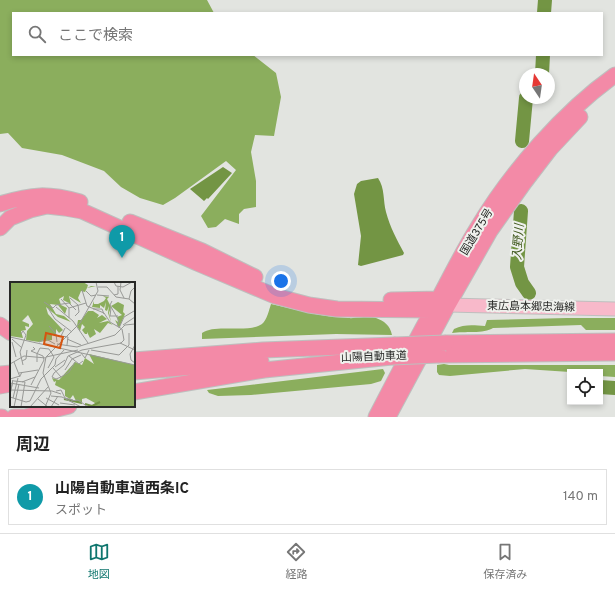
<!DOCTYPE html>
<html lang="ja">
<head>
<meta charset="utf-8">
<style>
  body { margin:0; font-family:Overpass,"Noto Sans JP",sans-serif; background:#f2f2f2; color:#222 }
  .controls { position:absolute; right:12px; bottom:12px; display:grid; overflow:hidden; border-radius:0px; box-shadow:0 2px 6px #0003 }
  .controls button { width:36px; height:36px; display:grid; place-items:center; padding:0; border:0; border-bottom:1px solid #e0e0e0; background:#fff; color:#222; font:20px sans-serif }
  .compass { position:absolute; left:519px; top:68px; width:36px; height:36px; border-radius:50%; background:#fff; box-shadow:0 2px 6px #0003; rotate:347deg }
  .you { position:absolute; left:281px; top:281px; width:14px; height:14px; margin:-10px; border:3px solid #fff; border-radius:50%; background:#1a73e8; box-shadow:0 0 0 6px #1a73e833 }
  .badge { display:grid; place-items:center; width:26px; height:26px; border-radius:50%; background:#0f766e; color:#fff; font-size:13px; font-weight:700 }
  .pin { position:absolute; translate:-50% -33px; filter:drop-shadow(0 1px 2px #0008) }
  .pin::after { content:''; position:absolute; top:21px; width:14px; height:12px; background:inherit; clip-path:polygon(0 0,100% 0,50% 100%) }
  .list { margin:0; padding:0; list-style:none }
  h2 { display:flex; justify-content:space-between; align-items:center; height:52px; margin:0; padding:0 16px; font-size:17px }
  h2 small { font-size:13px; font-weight:400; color:#767676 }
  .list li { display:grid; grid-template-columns:26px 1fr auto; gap:12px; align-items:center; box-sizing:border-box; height:56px; margin:0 8px 8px; padding:0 8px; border:1px solid #e0e0e0; border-radius:0px }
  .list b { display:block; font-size:15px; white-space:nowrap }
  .list p { margin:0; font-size:13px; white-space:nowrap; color:#767676 }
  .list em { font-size:13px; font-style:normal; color:#767676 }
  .icon { flex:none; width:22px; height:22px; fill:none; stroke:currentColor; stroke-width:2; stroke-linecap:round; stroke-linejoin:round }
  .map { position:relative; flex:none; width:615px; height:417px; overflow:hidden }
  .search { position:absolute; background:#fff; box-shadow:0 2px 6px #0003; left:12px; right:12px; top:12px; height:44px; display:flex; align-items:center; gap:10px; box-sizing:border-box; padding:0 14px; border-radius:0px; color:#767676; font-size:15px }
  .sheet { height:116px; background:#fff }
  nav { display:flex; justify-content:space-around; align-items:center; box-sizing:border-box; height:56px; border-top:1px solid #e0e0e0; background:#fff; font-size:11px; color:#767676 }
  nav a { display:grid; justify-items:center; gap:2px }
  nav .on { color:#0f766e }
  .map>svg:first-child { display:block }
  .forest { fill:#8bae5d }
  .water { fill:#739544 }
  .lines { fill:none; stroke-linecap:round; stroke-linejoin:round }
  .river { stroke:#739544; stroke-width:14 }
  .major-casing { stroke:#bebfbe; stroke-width:15 }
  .highway-casing { stroke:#bebfbe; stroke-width:17 }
  .major { stroke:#f8b9ca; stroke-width:13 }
  .highway { stroke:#f38aa7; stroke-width:15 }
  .highway-bridge-casing { stroke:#bebfbe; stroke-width:17; stroke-linecap:butt }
  .highway-bridge { stroke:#f38aa7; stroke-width:15 }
  .labels { text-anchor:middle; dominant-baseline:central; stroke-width:4; stroke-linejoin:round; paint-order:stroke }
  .street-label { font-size:11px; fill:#282927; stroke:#eff1ed }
  .water-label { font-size:12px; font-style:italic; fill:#435b21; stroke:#eff1ed }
  .inset-river { fill:none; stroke:#739544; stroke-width:2 }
  .inset-road { fill:none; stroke:#989996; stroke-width:1 }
  .view { fill:#d5540f; fill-opacity:0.15; stroke:#d5540f; stroke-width:2 }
  .inset-edge { fill:none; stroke:#282927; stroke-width:2 }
</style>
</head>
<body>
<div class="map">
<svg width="615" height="417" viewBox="0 0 615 417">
  <rect width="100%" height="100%" fill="#e2e4e0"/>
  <path class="forest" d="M0 0H207L214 13H13V55H253L276 73 281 97 274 136 255 135 251 152 256 181V207L244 209 239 214V224L225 219 216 227 208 228 201 216 236 170 226 161 175 198 163 205 140 198 121 187 104 171 62 155 22 148 8 133 0 134Z
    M271 304C297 310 322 317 348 318 356 319 368 315 376 318 384 321 390 325 392 335L336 334 202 339V333C216 323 247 334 262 324 267 320 269 310 271 304Z
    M567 318H615V330H586L581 325 493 328C484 334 464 331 452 333L454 329C464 324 473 325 485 326L487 320Z
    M444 364 449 365H615V377L600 376V372H584L580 370 570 372 525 369 450 376 439 375 437 372V365Z
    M383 369 385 373 381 381 371 384 251 395 218 396 209 393 207 390Z"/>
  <path class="water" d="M223 167 232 173 208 199 207 198 204 201 190 189Z
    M378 178C385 188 383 201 386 212 390 227 397 240 404 253L403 255 361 266 358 265 361 236 354 194 357 184 361 181Z"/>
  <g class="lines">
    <path class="river" d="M544 13 545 0
      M542 74 543 55
      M522 141 526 98
      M521 211 517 267 522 283 529 293
      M600 387 615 388"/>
    <defs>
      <path id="major" d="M448 305 615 309"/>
      <path id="highway" d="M0 204C32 194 48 193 80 202
        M130 222 202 251 255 277
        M0 228 10 218 30 210 47 206 65 208 82 211 197 263 275 296 309 305 337 309 432 310 448 305
        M391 300 439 299 448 305
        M0 325 11 333
        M446 343 615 341
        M439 355 615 353
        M134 360 263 350 394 345
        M134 372 261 361
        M0 374 11 373
        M0 386 11 384
        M134 392 264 370 392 357
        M0 417H2
        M14 417H25L69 406
        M376 417C396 378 416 340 437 302 450 277 463 251 478 227 511 172 563 112 615 75
        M388 417 448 305 490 231 524 183 550 149 580 117"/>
    </defs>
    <use href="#major" class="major-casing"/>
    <use href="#highway" class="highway-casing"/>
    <use href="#major" class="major"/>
    <use href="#highway" class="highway"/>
    <defs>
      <path id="highway-bridge" d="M394 345 446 343
        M392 357 439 355"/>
    </defs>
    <use href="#highway-bridge" class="highway-bridge-casing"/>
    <use href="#highway-bridge" class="highway-bridge"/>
  </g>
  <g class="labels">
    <g class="street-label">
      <text transform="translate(477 232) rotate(-59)">国道375号</text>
      <text transform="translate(531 307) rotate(1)">東広島本郷忠海線</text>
      <text transform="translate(374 357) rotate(-2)">山陽自動車道</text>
    </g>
    <g class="water-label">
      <text transform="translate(519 242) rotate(-86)">入野川</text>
    </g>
  </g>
  <g transform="translate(10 282)">
    <rect width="125" height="125" fill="#e2e4e0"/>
    <path d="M0 0H73L78 3 77 6 81 4H86L77 6 75 10 71 9 68 16 71 21 59 14 61 22 53 18 54 14 49 17 51 23 57 26 55 32 48 23 40 22 46 32 54 34 61 40 48 35 36 25 38 32 53 48 49 51 46 47V54L42 52V58L29 60 16 58 17 49 23 42 18 33 12 39 19 42V45L15 44 16 48 11 49 13 56 0 54ZM93 14 99 15 97 17 101 25 99 31 101 40 98 31 99 24 97 29 95 28 96 20 94 26 90 23V26L82 25 84 19V22H88L94 19 96 16ZM108 20 114 23 113 30 115 32 109 46 105 38 108 40 107 35 112 33 101 24ZM78 29H83L89 33 87 36 92 33 97 37 89 41 98 39 103 43 98 41 90 51 84 47 86 52 80 56 77 50V52H75L72 48 75 45 72 42 70 49 67 44 68 38H71ZM79 72 125 83V125H83L85 121 76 116 72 117V121H67L63 113 60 117 55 114V108L45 103 46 99 44 100 42 96 49 98 65 80 72 83 75 76 84 82Z" fill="#8bae5d"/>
    <path class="inset-river" d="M54 117 72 121M75 122 82 124 90 120"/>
    <path class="inset-road" d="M104 0 106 4 113 5 122 0M111 0 110 8 114 16M88 5H97L106 15 119 17 125 22M76 9 81 14 86 13M87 13 99 14M104 13 108 12V4M60 16 68 23 69 30 65 34M51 17 59 26V36M119 17 121 9 125 5M102 19 100 23 109 39 107 44M34 20 43 26 46 23 59 21 66 28M46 25 63 39 78 61M38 26 45 37 62 50M59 26 76 21M101 26 100 34H108M83 27H92L94 32M113 43 125 35M39 44 46 52 47 60M55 46 51 54 58 55 57 63M109 46 114 35 124 29M11 52 13 49 16 53 10 70 13 83M0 55 125 83M2 57 12 66M57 57 71 63M2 60 6 75M29 60 36 57 45 62M110 61 125 68M47 62 67 65 105 53 115 43 125 42M125 63 120 72 121 78 125 81M23 65 25 67 21 69 33 74M81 68 109 73 119 63V51M71 71 75 76 79 68M59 74 69 82 73 79M36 75 68 68M12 79 16 77 17 68M4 80 10 95M27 80V72L30 66 39 67 44 75 38 86M65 80 59 90 51 95 46 97 42 95 44 91 54 83 58 74 72 68 111 61 114 58 112 47 100 40 94 31 77 24 72 8M0 82 14 74 36 76M45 85 55 78M43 86 51 95M55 88 62 77 71 73M9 91 28 88M0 97 10 94 12 90M4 99 15 100 11 125M12 100 25 95M0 101 29 106M21 103 34 78 33 74M0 108 42 109 51 112M46 109 51 108 55 116 63 118M0 112 3 98 0 113M41 114 52 115 71 125M0 115 16 120 20 119 31 97 45 83 46 77 54 68M3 116 8 96M36 116 49 123M28 117 38 125M61 119 68 118 78 125M50 121 65 123M4 125 9 102M20 125 38 105M35 125 41 111 33 91 36 75 70 41 88 9 86 0M41 125 48 114"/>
    <path class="view" d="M36 51 53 55 50 66 34 62Z"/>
    <rect width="125" height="125" class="inset-edge"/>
  </g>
</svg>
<div class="controls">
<button><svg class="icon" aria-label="locate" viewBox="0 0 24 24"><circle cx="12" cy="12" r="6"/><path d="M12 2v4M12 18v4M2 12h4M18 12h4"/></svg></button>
</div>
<svg class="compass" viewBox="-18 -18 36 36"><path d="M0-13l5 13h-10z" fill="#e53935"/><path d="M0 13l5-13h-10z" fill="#767676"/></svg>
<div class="you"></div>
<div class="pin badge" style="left:122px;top:258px;background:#0f9aa8">1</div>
<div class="search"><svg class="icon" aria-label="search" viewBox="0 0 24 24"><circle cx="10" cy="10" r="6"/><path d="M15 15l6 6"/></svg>ここで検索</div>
</div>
<section class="sheet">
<h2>周辺<small></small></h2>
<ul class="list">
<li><span class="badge" style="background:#0f9aa8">1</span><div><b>山陽自動車道西条IC</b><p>スポット</p></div><em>140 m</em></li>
</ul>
</section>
<nav>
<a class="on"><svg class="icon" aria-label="map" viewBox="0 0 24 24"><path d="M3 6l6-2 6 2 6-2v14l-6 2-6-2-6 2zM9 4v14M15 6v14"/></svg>地図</a>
<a><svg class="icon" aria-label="directions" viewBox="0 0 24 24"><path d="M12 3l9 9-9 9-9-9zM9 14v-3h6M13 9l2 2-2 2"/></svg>経路</a>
<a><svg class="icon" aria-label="saved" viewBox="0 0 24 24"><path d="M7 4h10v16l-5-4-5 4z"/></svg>保存済み</a>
</nav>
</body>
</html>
